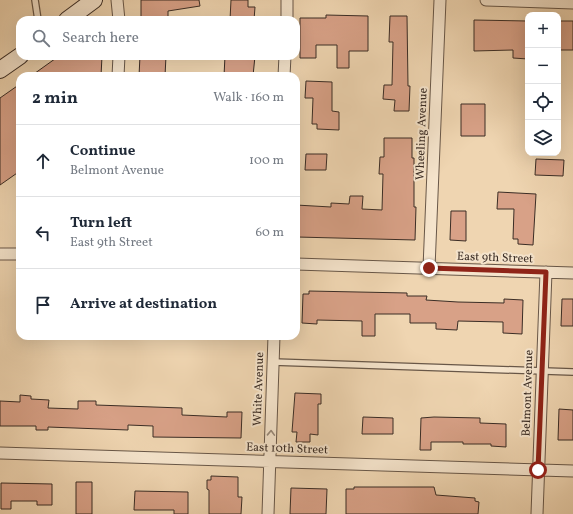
<!DOCTYPE html>
<html lang="en">
<head>
<meta charset="utf-8">
<style>
  body { margin:0; font-family:Vollkorn,serif; background:#f2f2f3; color:#1f2937 }
  .controls { position:absolute; right:12px; top:12px; display:grid; overflow:hidden; border-radius:8px; box-shadow:0 4px 16px #0002 }
  .controls button { width:36px; height:36px; display:grid; place-items:center; padding:0; border:0; border-bottom:1px solid #e0e1e3; background:#fff; color:#1f2937; font:20px sans-serif }
  .stop { position:absolute; width:12px; height:12px; margin:-9px; border:3px solid #8f2418; border-radius:50%; background:#fff }
  .stop.end { background:#8f2418; border-color:#fff; box-shadow:0 1px 4px #0008 }
  .list { margin:0; padding:0; list-style:none }
  h2 { display:flex; justify-content:space-between; align-items:center; height:52px; margin:0; padding:0 16px; font-size:17px }
  h2 small { font-size:13px; font-weight:400; color:#747a83 }
  .list li { display:grid; grid-template-columns:26px 1fr auto; gap:12px; align-items:center; box-sizing:border-box; height:72px; padding:0 16px; border-top:1px solid #e0e1e3 }
  .list b { display:block; font-size:15px; white-space:nowrap }
  .list p { margin:0; font-size:13px; white-space:nowrap; color:#747a83 }
  .list em { font-size:13px; font-style:normal; color:#747a83 }
  .icon { flex:none; width:22px; height:22px; fill:none; stroke:currentColor; stroke-width:2; stroke-linecap:round; stroke-linejoin:round }
  .map { position:relative; flex:none; width:573px; height:514px; overflow:hidden }
  .search { position:absolute; background:#fff; box-shadow:0 4px 16px #0002; left:16px; top:16px; width:284px; height:44px; display:flex; align-items:center; gap:10px; box-sizing:border-box; padding:0 14px; border-radius:12px; color:#747a83; font-size:15px }
  .panel { position:absolute; background:#fff; box-shadow:0 4px 16px #0002; left:16px; top:72px; width:284px; height:268px; border-radius:12px }
  .map>svg:first-child { display:block }
  .building { fill:#d8a187; stroke:#3b2d25 }
  .lines { fill:none; stroke-linecap:round; stroke-linejoin:round }
  .lane-casing { stroke:#685748; stroke-width:8 }
  .street-casing { stroke:#685748; stroke-width:13 }
  .secondary-casing { stroke:#3b2d25; stroke-width:18 }
  .lane { stroke:#f5e4cc; stroke-width:5.5 }
  .street { stroke:#f5e4cc; stroke-width:11 }
  .secondary { stroke:#f5e4cc; stroke-width:16 }
  .oneway { stroke:#988878 }
  .route { stroke:#8f2418; stroke-width:5 }
  .labels { text-anchor:middle; dominant-baseline:central; stroke-width:4; stroke-linejoin:round; paint-order:stroke }
  .street-label { font-size:12px; fill:#3b2d25; stroke:#f5e4cc }
</style>
</head>
<body>
<div class="map">
<svg width="573" height="514" viewBox="0 0 573 514">
  <rect width="100%" height="100%" fill="#efd5b1"/>
  <filter id="stains"><feTurbulence type="fractalNoise" baseFrequency=".005" numOctaves="4"/><feColorMatrix values="0 0 0 0 .2 0 0 0 0 .09 0 0 0 0 .02 0 0 0 .5 -.17"/></filter>
  <radialGradient id="worn" r=".72"><stop offset=".6" stop-color="#630" stop-opacity="0"/><stop offset="1" stop-color="#630" stop-opacity=".3"/></radialGradient>
  <path class="building" d="M141 0H199L200 6 168 11V20H141Z
    M231 0H248V7H255L254 20H230Z
    M326 15 368 16V51H349V68H337V45H316V58H300V18H326Z
    M390 16H407L408 86H410L409 111H394L395 100 383 99 384 85H392L393 42H389Z
    M474 20 527 21 528 59 513 58V50L474 51Z
    M558 21H573V50H558Z
    M59 56H102L101 76H31Z
    M140 56H166L165 76H139Z
    M225 56H255L253 76H224Z
    M306 81 332 82V111L339 112V130L317 129V124H312L313 98H305Z
    M20 84V171L0 185V98Z
    M461 104H485V136H461Z
    M384 138H412V158H414V207H416L415 240 297 237 296 205 331 207V203L349 204 350 196H363L362 209 382 210 383 174H379L380 157H384Z
    M306 154H327L326 170H305Z
    M536 159 564 160 563 176 535 175Z
    M498 192 536 194 533 245 518 244V239H513L514 209H497Z
    M451 211H466V241L450 240Z
    M309 291 407 293V296H427L426 300 458 302 504 303V299L523 300 522 334 503 333V322L458 321 457 330 436 329V323H410V314H375V336H362V321L317 320V324L302 323 303 294H309Z
    M562 299H573V326H561Z
    M295 393 321 394V404H318V435L310 434V442H296L297 432H292Z
    M20 395 31 396V399L49 400 48 408 78 409V401H96V405L182 408V415L227 417V412H242L241 438 153 437V426L128 425V430L48 427V430H36V426H0V401L20 402Z
    M559 409 573 410V440H558Z
    M363 417 393 418V434H362Z
    M434 417 480 418V423L506 424V447L491 446V444H463V442H431V450H420L421 418Z
    M211 476 238 477V497H242L241 514H209V490L207 489V480H211Z
    M76 482H92V514H76Z
    M1 483 52 484V505H37V501H11V509H1Z
    M354 487H434L436 495 475 498V501L479 502 478 514H346V489H354Z
    M291 488 327 489 326 514H290Z
    M135 491 188 492V514H174V510H134Z"/>
  <g class="lines">
    <defs>
      <path id="lane" d="M35 0 38 20
        M273 362 573 372"/>
      <path id="street" d="M117 0 119 20
        M486 0 573 3
        M287 20V0
        M118 76 119 56
        M284 76 285 56
        M0 254H20
        M296 264 573 273
        M429 268 440 0
        M0 453 573 471
        M268 514 274 336
        M537 514 546 272"/>
      <path id="secondary" d="M67 20 94 0
        M0 70 20 56"/>
    </defs>
    <use href="#lane" class="lane-casing"/>
    <use href="#street" class="street-casing"/>
    <use href="#secondary" class="secondary-casing"/>
    <use href="#lane" class="lane"/>
    <use href="#street" class="street"/>
    <use href="#secondary" class="secondary"/>
  </g>
  <defs><path id="oneway-chevron" d="M-2-3.5L2.5 0L-2 3.5" fill="none" stroke-width="1.6" stroke-linecap="round" stroke-linejoin="round"/></defs>
  <use class="oneway" href="#oneway-chevron" transform="translate(271 433) rotate(-88)"/>
  <g class="lines">
    <path class="route" d="M429 268 546 272 538 470"/>
  </g>
  <g class="labels">
    <g class="street-label">
      <text transform="translate(422 134) rotate(-88)">Wheeling Avenue</text>
      <text transform="translate(495 258) rotate(2)">East 9th Street</text>
      <text transform="translate(259 389) rotate(-88)">White Avenue</text>
      <text transform="translate(528 393) rotate(-88)">Belmont Avenue</text>
      <text transform="translate(287 449) rotate(2)">East 10th Street</text>
    </g>
  </g>
  <rect width="100%" height="100%" filter="url(#stains)"/>
  <rect width="100%" height="100%" fill="url(#worn)"/>
</svg>
<div class="controls">
<button>+</button>
<button>−</button>
<button><svg class="icon" aria-label="locate" viewBox="0 0 24 24"><circle cx="12" cy="12" r="6"/><path d="M12 2v4M12 18v4M2 12h4M18 12h4"/></svg></button>
<button><svg class="icon" aria-label="layers" viewBox="0 0 24 24"><path d="M12 4l9 5-9 5-9-5zM3 14l9 5 9-5"/></svg></button>
</div>
<div class="stop" style="left:538px;top:470px"></div>
<div class="stop end" style="left:429px;top:268px"></div>
<div class="search"><svg class="icon" aria-label="search" viewBox="0 0 24 24"><circle cx="10" cy="10" r="6"/><path d="M15 15l6 6"/></svg>Search here</div>
<section class="panel">
<h2>2 min<small>Walk · 160 m</small></h2>
<ul class="list">
<li><svg class="icon" aria-label="ahead" viewBox="0 0 24 24"><path d="M12 20V5M6 11l6-6 6 6"/></svg><div><b>Continue</b><p>Belmont Avenue</p></div><em>100 m</em></li>
<li><svg class="icon" aria-label="left" viewBox="0 0 24 24"><path d="M17 20v-9H6M10 6l-5 5 5 5"/></svg><div><b>Turn left</b><p>East 9th Street</p></div><em>60 m</em></li>
<li><svg class="icon" aria-label="arrive" viewBox="0 0 24 24"><path d="M6 21V4h12l-3 4 3 4H6"/></svg><div><b>Arrive at destination</b></div></li>
</ul>
</section>
</div>
</body>
</html>
